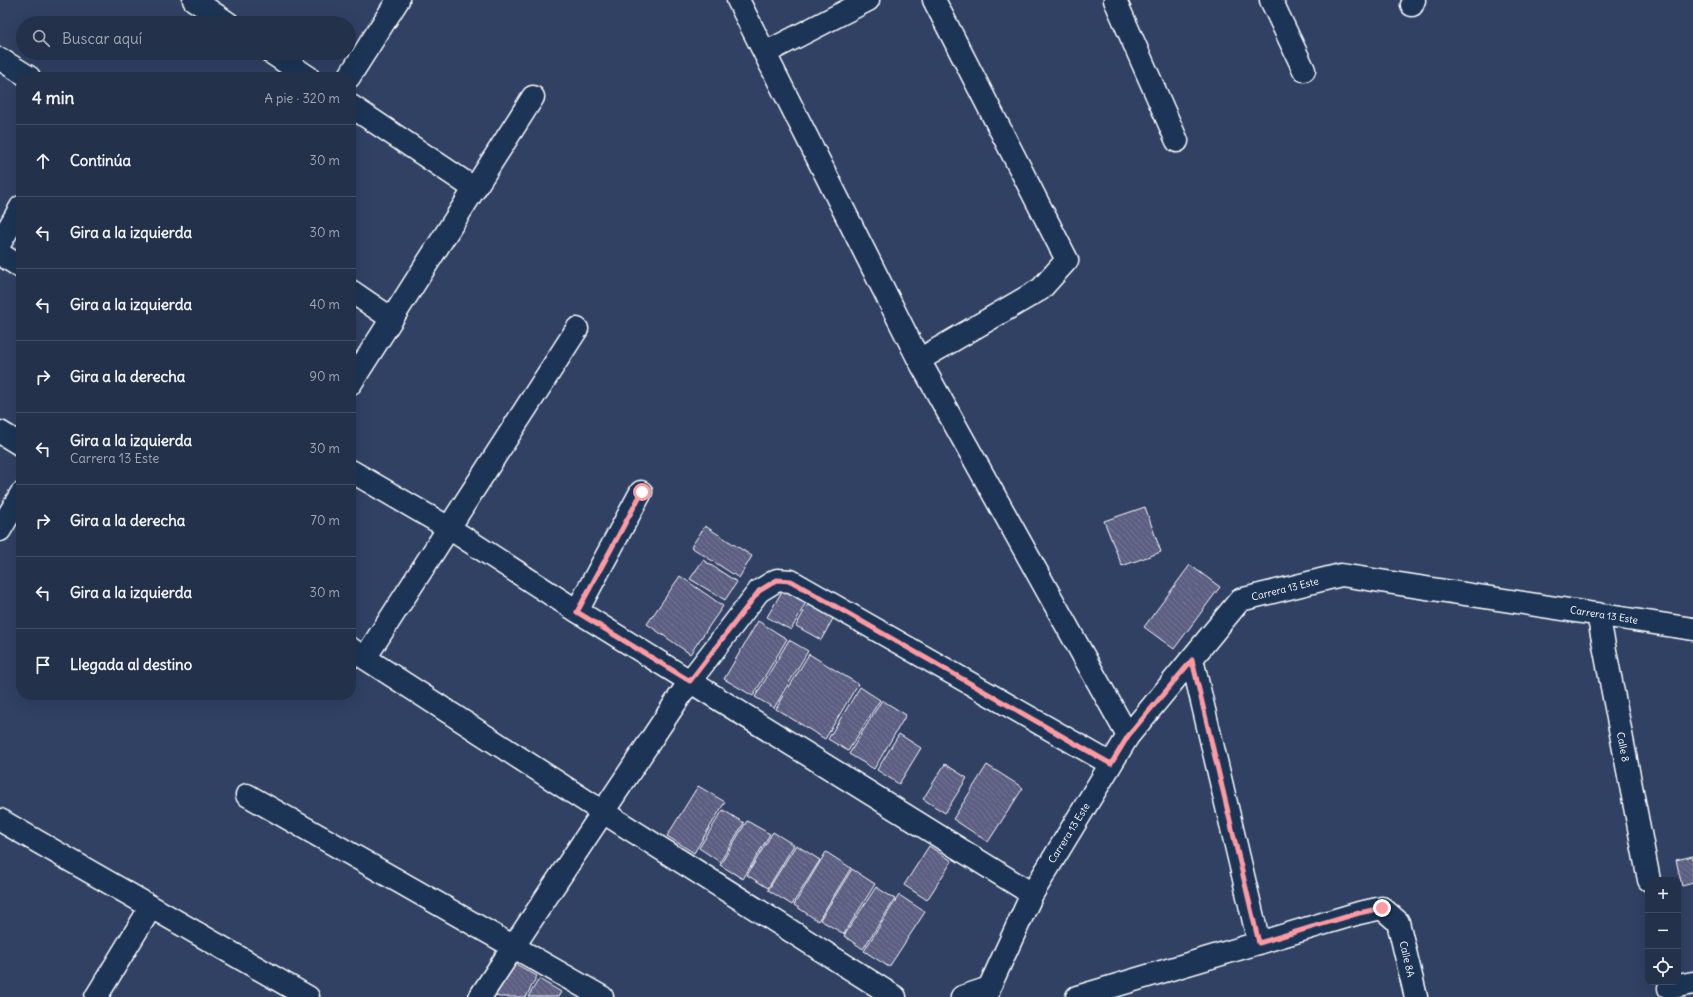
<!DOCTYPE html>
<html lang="es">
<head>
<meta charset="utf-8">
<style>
  body { margin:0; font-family:Delius,sans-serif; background:#303d55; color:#f1f3f6 }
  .controls { position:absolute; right:12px; bottom:12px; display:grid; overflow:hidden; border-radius:8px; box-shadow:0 4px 16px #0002 }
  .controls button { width:36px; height:36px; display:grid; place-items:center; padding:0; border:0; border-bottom:1px solid #414c63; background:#24314b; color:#f1f3f6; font:20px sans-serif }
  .stop { position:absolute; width:12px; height:12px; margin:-9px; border:3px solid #ff9aa2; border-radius:50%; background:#fff }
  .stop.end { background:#ff9aa2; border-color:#fff; box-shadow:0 1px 4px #0008 }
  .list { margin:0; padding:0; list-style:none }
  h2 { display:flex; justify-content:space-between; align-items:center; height:52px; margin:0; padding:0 16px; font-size:17px }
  h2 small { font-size:13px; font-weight:400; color:#a3a9b5 }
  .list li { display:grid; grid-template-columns:26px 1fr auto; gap:12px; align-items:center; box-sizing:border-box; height:72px; padding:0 16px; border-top:1px solid #414c63 }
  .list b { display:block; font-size:15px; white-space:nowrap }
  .list p { margin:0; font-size:13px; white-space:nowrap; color:#a3a9b5 }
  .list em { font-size:13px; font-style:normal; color:#a3a9b5 }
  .icon { flex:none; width:22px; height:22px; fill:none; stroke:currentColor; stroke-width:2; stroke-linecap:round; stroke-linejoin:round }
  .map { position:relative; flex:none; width:1693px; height:997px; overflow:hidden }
  .search { position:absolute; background:#24314b; box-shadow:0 4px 16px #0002; left:16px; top:16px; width:340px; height:44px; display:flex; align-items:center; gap:10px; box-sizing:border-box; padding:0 14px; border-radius:22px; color:#a3a9b5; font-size:15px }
  .panel { position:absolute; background:#24314b; box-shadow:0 4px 16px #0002; left:16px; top:72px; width:340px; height:628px; border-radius:16px }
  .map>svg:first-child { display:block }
  .building { fill:url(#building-back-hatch); stroke:#fff }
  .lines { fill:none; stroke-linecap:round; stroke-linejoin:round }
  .minor-casing { stroke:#fff; stroke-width:25 }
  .minor { stroke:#1d3557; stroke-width:22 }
  .route { stroke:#ff9aa2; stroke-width:5 }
  .labels { text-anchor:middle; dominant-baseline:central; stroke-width:3.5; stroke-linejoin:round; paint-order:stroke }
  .street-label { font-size:10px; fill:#fff; stroke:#1d3557 }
</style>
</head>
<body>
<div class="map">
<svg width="1693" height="997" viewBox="0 0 1693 997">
  <defs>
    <pattern id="building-back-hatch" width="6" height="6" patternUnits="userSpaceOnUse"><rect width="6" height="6" fill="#5c5e82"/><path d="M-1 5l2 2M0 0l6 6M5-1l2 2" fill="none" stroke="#747695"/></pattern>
  </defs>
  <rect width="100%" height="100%" fill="#304164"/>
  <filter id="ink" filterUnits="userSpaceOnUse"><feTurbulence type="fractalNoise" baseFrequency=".025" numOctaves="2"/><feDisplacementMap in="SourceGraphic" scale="8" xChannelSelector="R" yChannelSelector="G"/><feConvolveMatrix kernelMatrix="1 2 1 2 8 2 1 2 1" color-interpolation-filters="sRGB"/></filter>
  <g filter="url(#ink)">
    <path class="building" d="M1145 507 1161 552 1122 566 1104 521Z
      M705 526 752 556 739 578 691 547Z
      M703 560 737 582 725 600 690 579Z
      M1190 565 1220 587 1174 649 1144 627Z
      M680 576 723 606 690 654 647 624Z
      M787 583 810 595 791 630 767 617Z
      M813 595 838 610 821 640 796 626Z
      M758 621 787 639 753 696 724 679Z
      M789 640 808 651 774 708 755 697Z
      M809 654 858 684 825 739 776 709Z
      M860 687 880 700 848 751 828 739Z
      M882 700 906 715 874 769 849 754Z
      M899 734 921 748 899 784 877 770Z
      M945 764 967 778 945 813 923 799Z
      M987 765 1023 788 988 842 953 819Z
      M698 786 725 802 694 853 667 836Z
      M723 810 744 823 720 862 699 848Z
      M747 821 770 834 743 879 720 865Z
      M773 832 794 845 768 888 747 875Z
      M796 845 820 860 792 905 768 890Z
      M929 846 952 861 927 900 904 885Z
      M826 852 851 868 818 921 794 905Z
      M1693 856V883L1682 886 1676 860Z
      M852 869 875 884 844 934 820 920Z
      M876 887 895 899 863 949 844 936Z
      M899 895 925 912 889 967 864 951Z
      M514 963 537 976 526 997H499L496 995Z
      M539 979 561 992 558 997H528Z"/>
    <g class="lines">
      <defs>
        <path id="minor" d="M194 0 228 23
          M738 0 919 360 1128 736
          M1115 0 1177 141
          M1271 0 1304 70
          M1412 5 1414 0
          M272 53 308 77
          M765 53 868 0
          M0 59 29 77
          M349 77 398 0
          M351 106 475 189
          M0 243 21 207
          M0 254 21 267
          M351 291 392 319
          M919 360 1041 289 1067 260 934 0
          M351 383 533 97
          M0 432 21 445
          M351 471 449 528 577 611 1032 894
          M0 530 21 494
          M577 611 641 492
          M1598 614 1649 880
          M351 649 603 812 895 997
          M365 658 577 329
          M1192 659 1259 943
          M247 795 602 997
          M0 820 308 997
          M1669 988 1693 983
          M96 997 151 907
          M480 997 690 681 759 591 777 580 791 581 1111 764
          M962 997 989 988
          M987 997 989 988 1032 894 1128 736 1240 600 1341 575 1693 629
          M1077 997 1359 913 1382 908 1398 922 1416 997"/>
      </defs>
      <use href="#minor" class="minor-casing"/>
      <use href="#minor" class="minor"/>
    </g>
  </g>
  <g class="lines" filter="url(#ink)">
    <path class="route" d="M642 492 577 612 690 681 759 591 777 580 791 581 1111 764 1128 736 1192 660 1259 943 1359 913 1382 908"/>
  </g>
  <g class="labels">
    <g class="street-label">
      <text transform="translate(1285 589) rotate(-14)">Carrera 13 Este</text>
      <text transform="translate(1604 615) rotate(9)">Carrera 13 Este</text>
      <text transform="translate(1623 747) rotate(79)">Calle 8</text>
      <text transform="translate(1069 833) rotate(-58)">Carrera 13 Este</text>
      <text transform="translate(1407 959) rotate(77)">Calle 8A</text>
    </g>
  </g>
</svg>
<div class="controls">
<button>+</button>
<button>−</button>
<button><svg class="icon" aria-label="locate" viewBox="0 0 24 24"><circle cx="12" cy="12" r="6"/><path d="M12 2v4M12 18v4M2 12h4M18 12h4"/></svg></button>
</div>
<div class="stop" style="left:642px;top:492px"></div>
<div class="stop end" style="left:1382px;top:908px"></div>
<div class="search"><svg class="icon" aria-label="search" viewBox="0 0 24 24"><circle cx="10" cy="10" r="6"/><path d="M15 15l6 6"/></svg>Buscar aquí</div>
<section class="panel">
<h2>4 min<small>A pie · 320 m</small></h2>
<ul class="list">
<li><svg class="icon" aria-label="ahead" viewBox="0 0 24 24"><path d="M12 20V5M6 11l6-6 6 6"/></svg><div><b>Continúa</b></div><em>30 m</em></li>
<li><svg class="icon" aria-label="left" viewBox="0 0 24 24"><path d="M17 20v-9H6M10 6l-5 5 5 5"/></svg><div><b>Gira a la izquierda</b></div><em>30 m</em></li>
<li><svg class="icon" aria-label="left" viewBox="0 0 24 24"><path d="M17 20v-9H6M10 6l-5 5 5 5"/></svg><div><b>Gira a la izquierda</b></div><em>40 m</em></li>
<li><svg class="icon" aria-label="right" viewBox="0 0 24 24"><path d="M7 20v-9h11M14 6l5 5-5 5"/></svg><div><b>Gira a la derecha</b></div><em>90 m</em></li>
<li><svg class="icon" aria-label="left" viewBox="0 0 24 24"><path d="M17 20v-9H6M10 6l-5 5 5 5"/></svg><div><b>Gira a la izquierda</b><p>Carrera 13 Este</p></div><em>30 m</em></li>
<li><svg class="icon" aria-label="right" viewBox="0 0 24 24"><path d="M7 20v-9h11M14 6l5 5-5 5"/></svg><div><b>Gira a la derecha</b></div><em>70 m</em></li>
<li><svg class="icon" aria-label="left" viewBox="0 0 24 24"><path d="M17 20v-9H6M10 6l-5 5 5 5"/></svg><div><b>Gira a la izquierda</b></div><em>30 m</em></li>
<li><svg class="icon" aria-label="arrive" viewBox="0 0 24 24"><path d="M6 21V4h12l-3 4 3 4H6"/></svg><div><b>Llegada al destino</b></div></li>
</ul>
</section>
</div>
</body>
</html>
